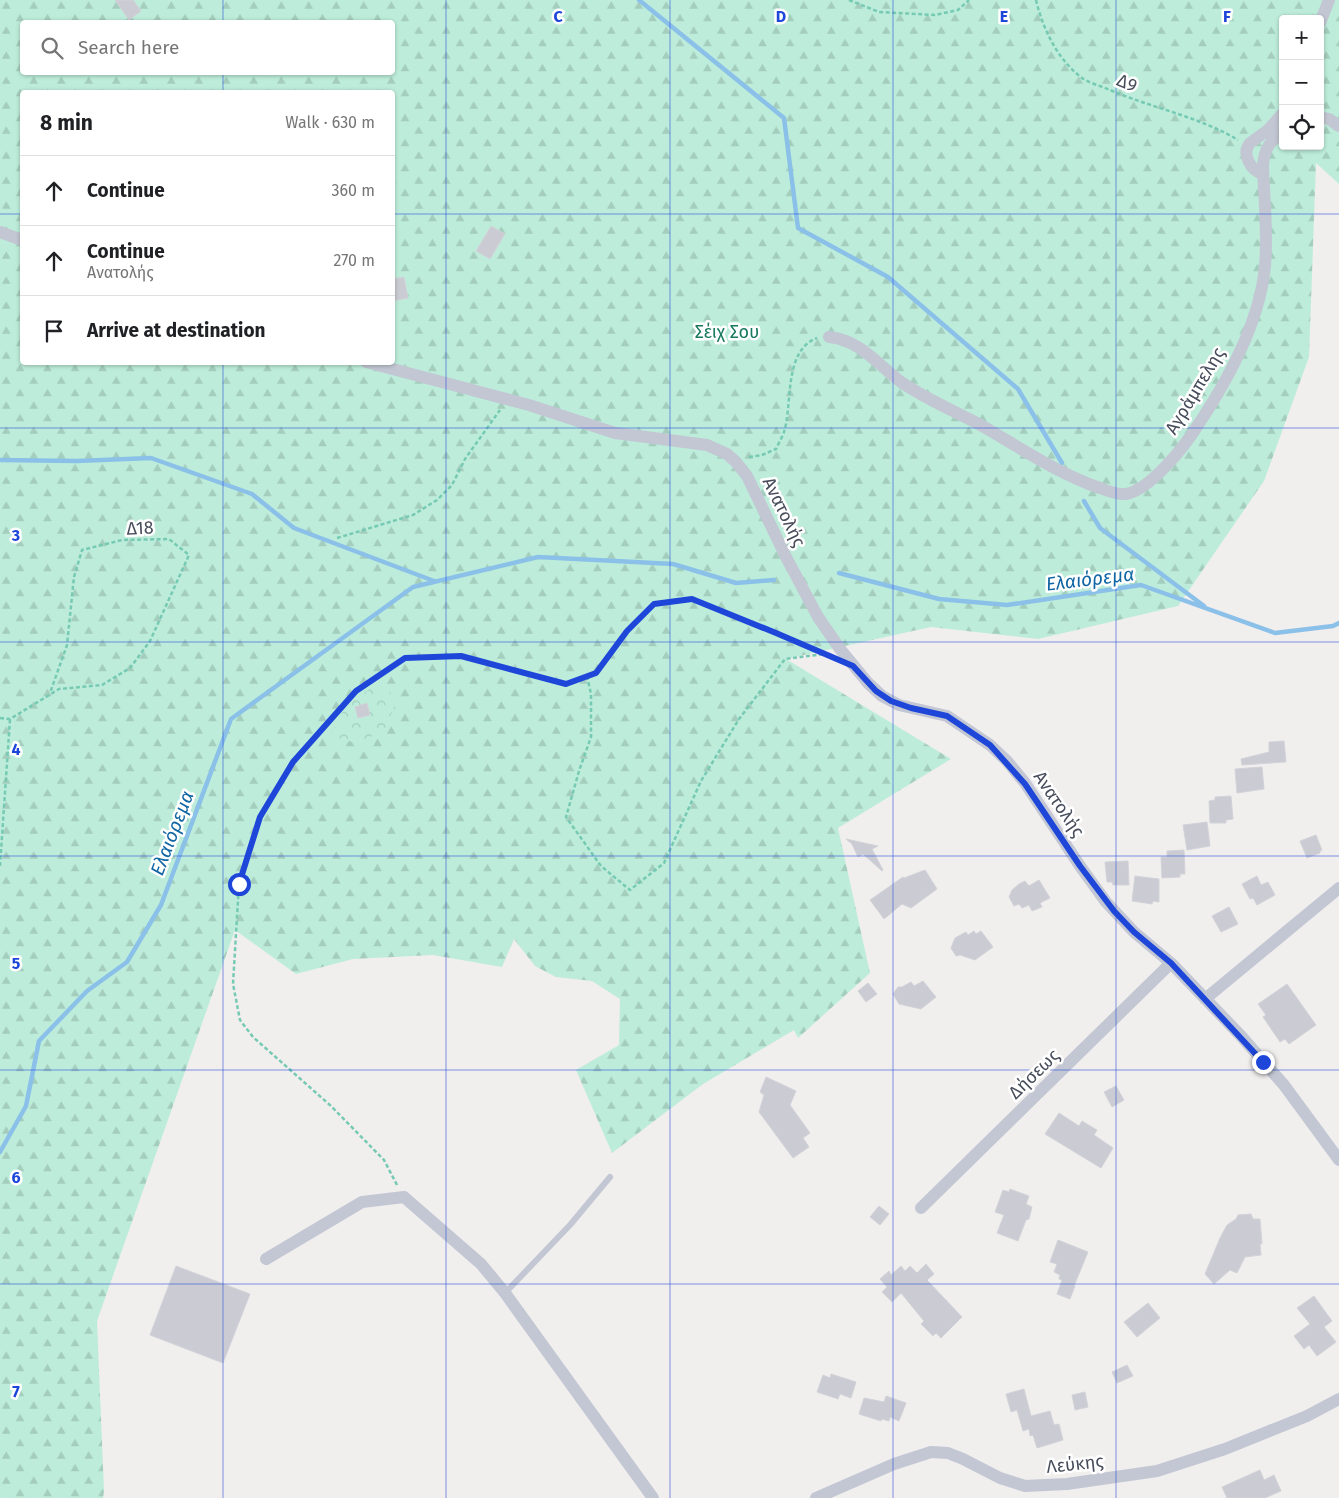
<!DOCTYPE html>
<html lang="en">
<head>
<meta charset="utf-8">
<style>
  body { margin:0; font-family:"Fira Sans",sans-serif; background:#f6f6f6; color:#202124 }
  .controls { position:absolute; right:15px; top:15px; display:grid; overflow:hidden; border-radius:5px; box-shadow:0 1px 4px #0004 }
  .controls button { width:45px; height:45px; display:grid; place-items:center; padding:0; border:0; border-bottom:1px solid #e0e0e0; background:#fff; color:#202124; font:25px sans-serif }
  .stop { position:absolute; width:15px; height:15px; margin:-11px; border:4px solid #1e47da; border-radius:50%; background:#fff }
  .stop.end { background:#1e47da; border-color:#fff; box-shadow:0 1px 5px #0008 }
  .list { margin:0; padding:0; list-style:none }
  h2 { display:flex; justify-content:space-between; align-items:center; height:65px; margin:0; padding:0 20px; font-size:21px }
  h2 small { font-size:16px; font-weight:400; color:#757577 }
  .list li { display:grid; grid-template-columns:32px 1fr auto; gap:15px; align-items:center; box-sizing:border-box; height:70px; padding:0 20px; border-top:1px solid #e0e0e0 }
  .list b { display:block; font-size:19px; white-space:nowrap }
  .list p { margin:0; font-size:16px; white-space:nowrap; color:#757577 }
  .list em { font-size:16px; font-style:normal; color:#757577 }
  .icon { flex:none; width:28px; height:28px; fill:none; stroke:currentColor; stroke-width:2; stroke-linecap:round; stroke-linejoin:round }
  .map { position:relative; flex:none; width:1339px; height:1498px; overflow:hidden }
  .search { position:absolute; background:#fff; box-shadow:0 1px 4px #0004; left:20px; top:20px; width:375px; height:55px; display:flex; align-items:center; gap:12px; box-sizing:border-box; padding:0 18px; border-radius:5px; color:#757577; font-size:19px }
  .panel { position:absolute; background:#fff; box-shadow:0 1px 4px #0004; left:20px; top:90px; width:375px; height:275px; border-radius:5px }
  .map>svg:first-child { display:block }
  .forest { fill:url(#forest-firs); fill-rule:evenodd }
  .park { fill:url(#park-crowns) }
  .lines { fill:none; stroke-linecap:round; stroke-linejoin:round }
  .stream { stroke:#8bc1e9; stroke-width:4.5 }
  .building { fill:#cbccd3; stroke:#d2d3d9 }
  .path { stroke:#76cab3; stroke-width:2.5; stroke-dasharray:4 2.5; stroke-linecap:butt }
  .service { stroke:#c2c7d3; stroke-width:6 }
  .minor { stroke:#c2c7d3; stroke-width:12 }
  .route { stroke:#1e47da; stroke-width:6 }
  .grid { fill:none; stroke:#1e47da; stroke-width:1; stroke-opacity:0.55 }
  .labels { text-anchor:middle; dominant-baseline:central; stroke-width:5; stroke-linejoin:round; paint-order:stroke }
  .street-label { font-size:18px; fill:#474d5b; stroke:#fff }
  .park-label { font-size:18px; fill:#197a5f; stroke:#fff }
  .water-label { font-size:19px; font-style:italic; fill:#1065a4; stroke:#fff }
  .grid-label { font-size:16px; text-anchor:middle; font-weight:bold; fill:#1e47da; stroke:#fff; stroke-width:5; stroke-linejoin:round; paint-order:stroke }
</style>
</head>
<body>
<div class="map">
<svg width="1339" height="1498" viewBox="0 0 1339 1498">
  <defs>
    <pattern id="forest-firs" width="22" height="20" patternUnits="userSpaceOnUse" patternTransform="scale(1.25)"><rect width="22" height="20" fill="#bdedda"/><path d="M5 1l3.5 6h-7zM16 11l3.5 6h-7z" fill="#a4cdbd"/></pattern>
    <pattern id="park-crowns" width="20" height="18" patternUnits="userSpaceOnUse" patternTransform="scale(1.25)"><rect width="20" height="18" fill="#bdedda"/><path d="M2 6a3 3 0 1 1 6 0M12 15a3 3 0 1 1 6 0" fill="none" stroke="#a4cdbd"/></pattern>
  </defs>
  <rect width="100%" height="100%" fill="#f1eeee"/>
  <path class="forest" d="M0 0H1339V184L1316 163 1309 357 1264 481 1178 606 1038 639 931 627 786 659 951 759 838 828 870 973 798 1038 794 1030 703 1084 612 1153 576 1070 619 1045 620 999 592 981 556 977 535 966 514 939 502 967 433 955 353 959 296 974 235 930 97 1321 104 1491 103 1498H0ZM1283 19H1320V146H1283ZM22 22H392V72H22ZM22 92H392V362H22Z"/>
  <path class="park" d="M382 681 397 701 385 728 367 739 353 742 331 736 346 705Z"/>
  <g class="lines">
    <path class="stream" d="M639 0 784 118 798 228 888 277 1018 389 1062 463
      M0 460 77 461 151 458 252 494 294 528 434 581
      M1084 501 1100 528 1204 606
      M839 573 939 599 1007 605 1141 585 1275 633 1333 626 1339 623
      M0 1152 26 1106 39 1041 87 991 127 962 161 905 231 719 413 587 538 557 673 564 736 583 774 580"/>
  </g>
  <path class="building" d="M115 0H133L141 11 129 20Z
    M491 226 505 234 490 259 476 251Z
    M404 277 408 298 392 301V279Z
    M367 703 370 715 358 718 355 707Z
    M1284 741 1286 762 1242 765 1241 759 1269 752V742Z
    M1262 767 1264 789 1237 793 1235 769Z
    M1231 796 1233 819 1226 820V823H1210L1209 801 1215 800V797Z
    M1207 822 1210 846 1187 850 1183 825Z
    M1316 835 1322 850 1320 851V853L1307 858 1300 841Z
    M846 839 878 846 872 849 883 870 882 871 863 854 858 857 852 844Z
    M1184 850 1185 874H1180V877L1162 878 1161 857H1167V851Z
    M1128 861 1129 885H1113L1112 882H1107L1105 862Z
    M925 870 937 889 911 908 902 904 884 919 870 900 903 877 904 878Z
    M1135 876 1159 879V902L1153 901 1152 904 1132 901Z
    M1257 876 1261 885 1268 882 1275 895 1257 905 1253 898 1250 899 1242 884Z
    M1039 880 1050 898 1040 903 1042 907 1032 911 1029 905 1022 908 1019 904 1014 906 1009 897 1012 890 1019 884 1025 881 1029 886Z
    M1229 907 1238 924 1221 932 1212 916Z
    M974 931 976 934 981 931 993 947 975 960 960 955 956 956 951 948 955 938 966 932 968 935Z
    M923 981 936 997 921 1009 899 1004 893 994 898 987H902L911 982 914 986Z
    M868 983 877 994 866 1002 858 991Z
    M1287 984 1316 1025 1289 1044 1285 1039 1280 1042 1263 1017 1266 1015 1258 1004Z
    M766 1077 796 1091 790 1105 810 1133 803 1138 809 1147 793 1158 759 1112 764 1095 760 1092Z
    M1116 1086 1124 1100 1112 1107 1104 1092Z
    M1059 1113 1079 1126 1082 1121 1097 1130 1094 1135 1113 1148 1101 1168 1045 1134Z
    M1010 1189 1029 1196 1026 1204 1032 1207 1029 1219 1026 1220 1018 1241 997 1233 1004 1215 995 1212 1003 1190 1009 1192Z
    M879 1206 889 1214 880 1225 870 1217Z
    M1251 1214 1253 1219H1260L1262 1244H1260L1261 1255 1245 1257 1237 1273 1230 1270 1214 1284 1205 1274 1220 1238 1227 1225 1236 1219 1238 1215Z
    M1058 1240 1088 1252 1074 1286H1075L1070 1299 1057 1294 1062 1280 1059 1279 1060 1275 1054 1272 1057 1264 1050 1262Z
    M926 1264 934 1274 927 1280 962 1317 941 1338 936 1333 933 1336 921 1324 924 1321 901 1293 892 1302 882 1292 887 1287 880 1279 889 1271 891 1275 901 1266 905 1271 910 1266 917 1273Z
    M176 1266 250 1294 223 1363 150 1335Z
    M1314 1296 1332 1321 1324 1327 1336 1342 1317 1356 1309 1345 1304 1349 1294 1336 1310 1324 1297 1308Z
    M1148 1303 1160 1318 1137 1337 1124 1322Z
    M1127 1365 1133 1376 1117 1383 1112 1372Z
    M831 1374 856 1382 851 1398 840 1394 838 1399 817 1392 823 1375 830 1378Z
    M1024 1389 1031 1416 1050 1411 1054 1425 1059 1424 1063 1440 1037 1448 1033 1435 1030 1436 1029 1429 1023 1431 1017 1410 1011 1412 1006 1394Z
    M1085 1392 1088 1407 1075 1410 1072 1395Z
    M886 1396 906 1403 899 1421 890 1417 889 1421 882 1419 881 1421 859 1414 864 1398 884 1402Z
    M1260 1470 1264 1480 1274 1475 1281 1491 1265 1498H1227L1222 1487Z"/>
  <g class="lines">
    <path class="path" d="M849 0 879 12 935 15 958 10 969 0
      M1036 0C1043 29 1057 59 1082 78 1089 83 1101 86 1110 90 1152 108 1200 117 1238 140
      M749 457 762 455 776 449C778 444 782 438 784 432 793 404 783 351 817 338
      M337 538 413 515 437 500 452 485 465 459 500 410
      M587 676 591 694V737L579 771 566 817 601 866 630 890 664 863 701 781 739 719 785 659 824 654
      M0 718 10 719 59 689 102 685 130 668 150 641 189 555 169 539 122 540 82 550 74 577 67 645 50 693
      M0 866 10 719
      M397 1185 384 1160 331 1106 253 1037 240 1020 233 984 239 884 260 817 293 762 356 691 405 658 461 656 566 684 596 673 627 631 655 605 692 599 827 654"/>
    <path class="service" d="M505 1293 570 1225 610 1177"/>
    <path class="minor" d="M1320 23 1329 0
      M1320 117 1329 119 1339 126
      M1263 174C1251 171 1241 154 1250 143L1268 130 1283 113
      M0 232 22 240
      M829 337C860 340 877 364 901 382 924 398 952 410 977 423 1018 446 1056 473 1100 488 1108 491 1117 495 1126 494 1150 490 1185 446 1198 425 1228 380 1260 321 1265 266 1268 232 1264 199 1263 165 1264 149 1270 141 1283 132
      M366 362 529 405 615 433 707 445 727 454 736 462 747 476 786 557 818 617 840 649 868 683 882 696 899 705 947 716 990 745 1007 761 1025 783 1080 866 1106 902 1134 932 1171 963 1241 1036 1284 1085 1339 1160
      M1205 999 1339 888
      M921 1208 1171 963
      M266 1259 362 1202 404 1197 481 1264 505 1293 653 1498
      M816 1498 894 1464 931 1452 948 1453 963 1459 1000 1478 1025 1486 1067 1484 1157 1471 1225 1449 1307 1416 1339 1399"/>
  </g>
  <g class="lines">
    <path class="route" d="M239 884 260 817 293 762 356 691 405 658 461 656 566 684 596 673 627 631 654 604 692 599 776 633 853 666 876 691 891 701 911 708 947 716 990 745 1025 784 1080 866 1114 911 1134 932 1171 963 1263 1062"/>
  </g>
  <path class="grid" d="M223 0V22M446 0V1498M670 0V1498M893 0V1498M1116 0V1498M223 72V92M0 214H22M392 214H1339M223 362V1498M0 428H1339M0 642H1339M0 856H1339M0 1070H1339M0 1284H1339"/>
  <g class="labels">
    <g class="street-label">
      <text transform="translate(1127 83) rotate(22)">Δ9</text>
      <text transform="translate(1195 391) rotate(-59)">Αγράμπελης</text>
      <text transform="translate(784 512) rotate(64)">Ανατολής</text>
      <text transform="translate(140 528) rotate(-3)">Δ18</text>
      <text transform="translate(1059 804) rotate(56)">Ανατολής</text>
      <text transform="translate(1034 1074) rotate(-44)">Δήσεως</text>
      <text transform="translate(1075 1464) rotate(-6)">Λεύκης</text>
    </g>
    <g class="park-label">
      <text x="727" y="332">Σέιχ Σου</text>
    </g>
    <g class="water-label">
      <text transform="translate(1090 579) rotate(-7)">Ελαιόρεμα</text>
      <text transform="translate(172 833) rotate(-69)">Ελαιόρεμα</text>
    </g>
  </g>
  <g class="grid-label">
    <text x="558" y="22">C</text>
    <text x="781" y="22">D</text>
    <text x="1004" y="22">E</text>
    <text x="1227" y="22">F</text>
    <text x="16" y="541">3</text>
    <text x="16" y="755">4</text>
    <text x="16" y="969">5</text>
    <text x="16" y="1183">6</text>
    <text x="16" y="1397">7</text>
  </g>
</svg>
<div class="controls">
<button>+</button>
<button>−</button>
<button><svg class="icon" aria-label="locate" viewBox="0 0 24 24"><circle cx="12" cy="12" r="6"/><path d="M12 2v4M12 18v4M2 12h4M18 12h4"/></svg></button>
</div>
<div class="stop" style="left:239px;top:884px"></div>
<div class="stop end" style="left:1263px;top:1062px"></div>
<div class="search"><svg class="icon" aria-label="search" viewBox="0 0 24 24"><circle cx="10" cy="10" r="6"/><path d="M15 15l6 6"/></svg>Search here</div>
<section class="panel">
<h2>8 min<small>Walk · 630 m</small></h2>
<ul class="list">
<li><svg class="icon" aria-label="ahead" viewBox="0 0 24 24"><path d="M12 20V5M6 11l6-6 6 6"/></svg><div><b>Continue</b></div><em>360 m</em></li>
<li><svg class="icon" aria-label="ahead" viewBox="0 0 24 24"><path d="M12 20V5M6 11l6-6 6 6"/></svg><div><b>Continue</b><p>Ανατολής</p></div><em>270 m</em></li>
<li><svg class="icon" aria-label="arrive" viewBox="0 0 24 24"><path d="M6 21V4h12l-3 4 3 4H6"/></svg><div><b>Arrive at destination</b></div></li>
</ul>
</section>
</div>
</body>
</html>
